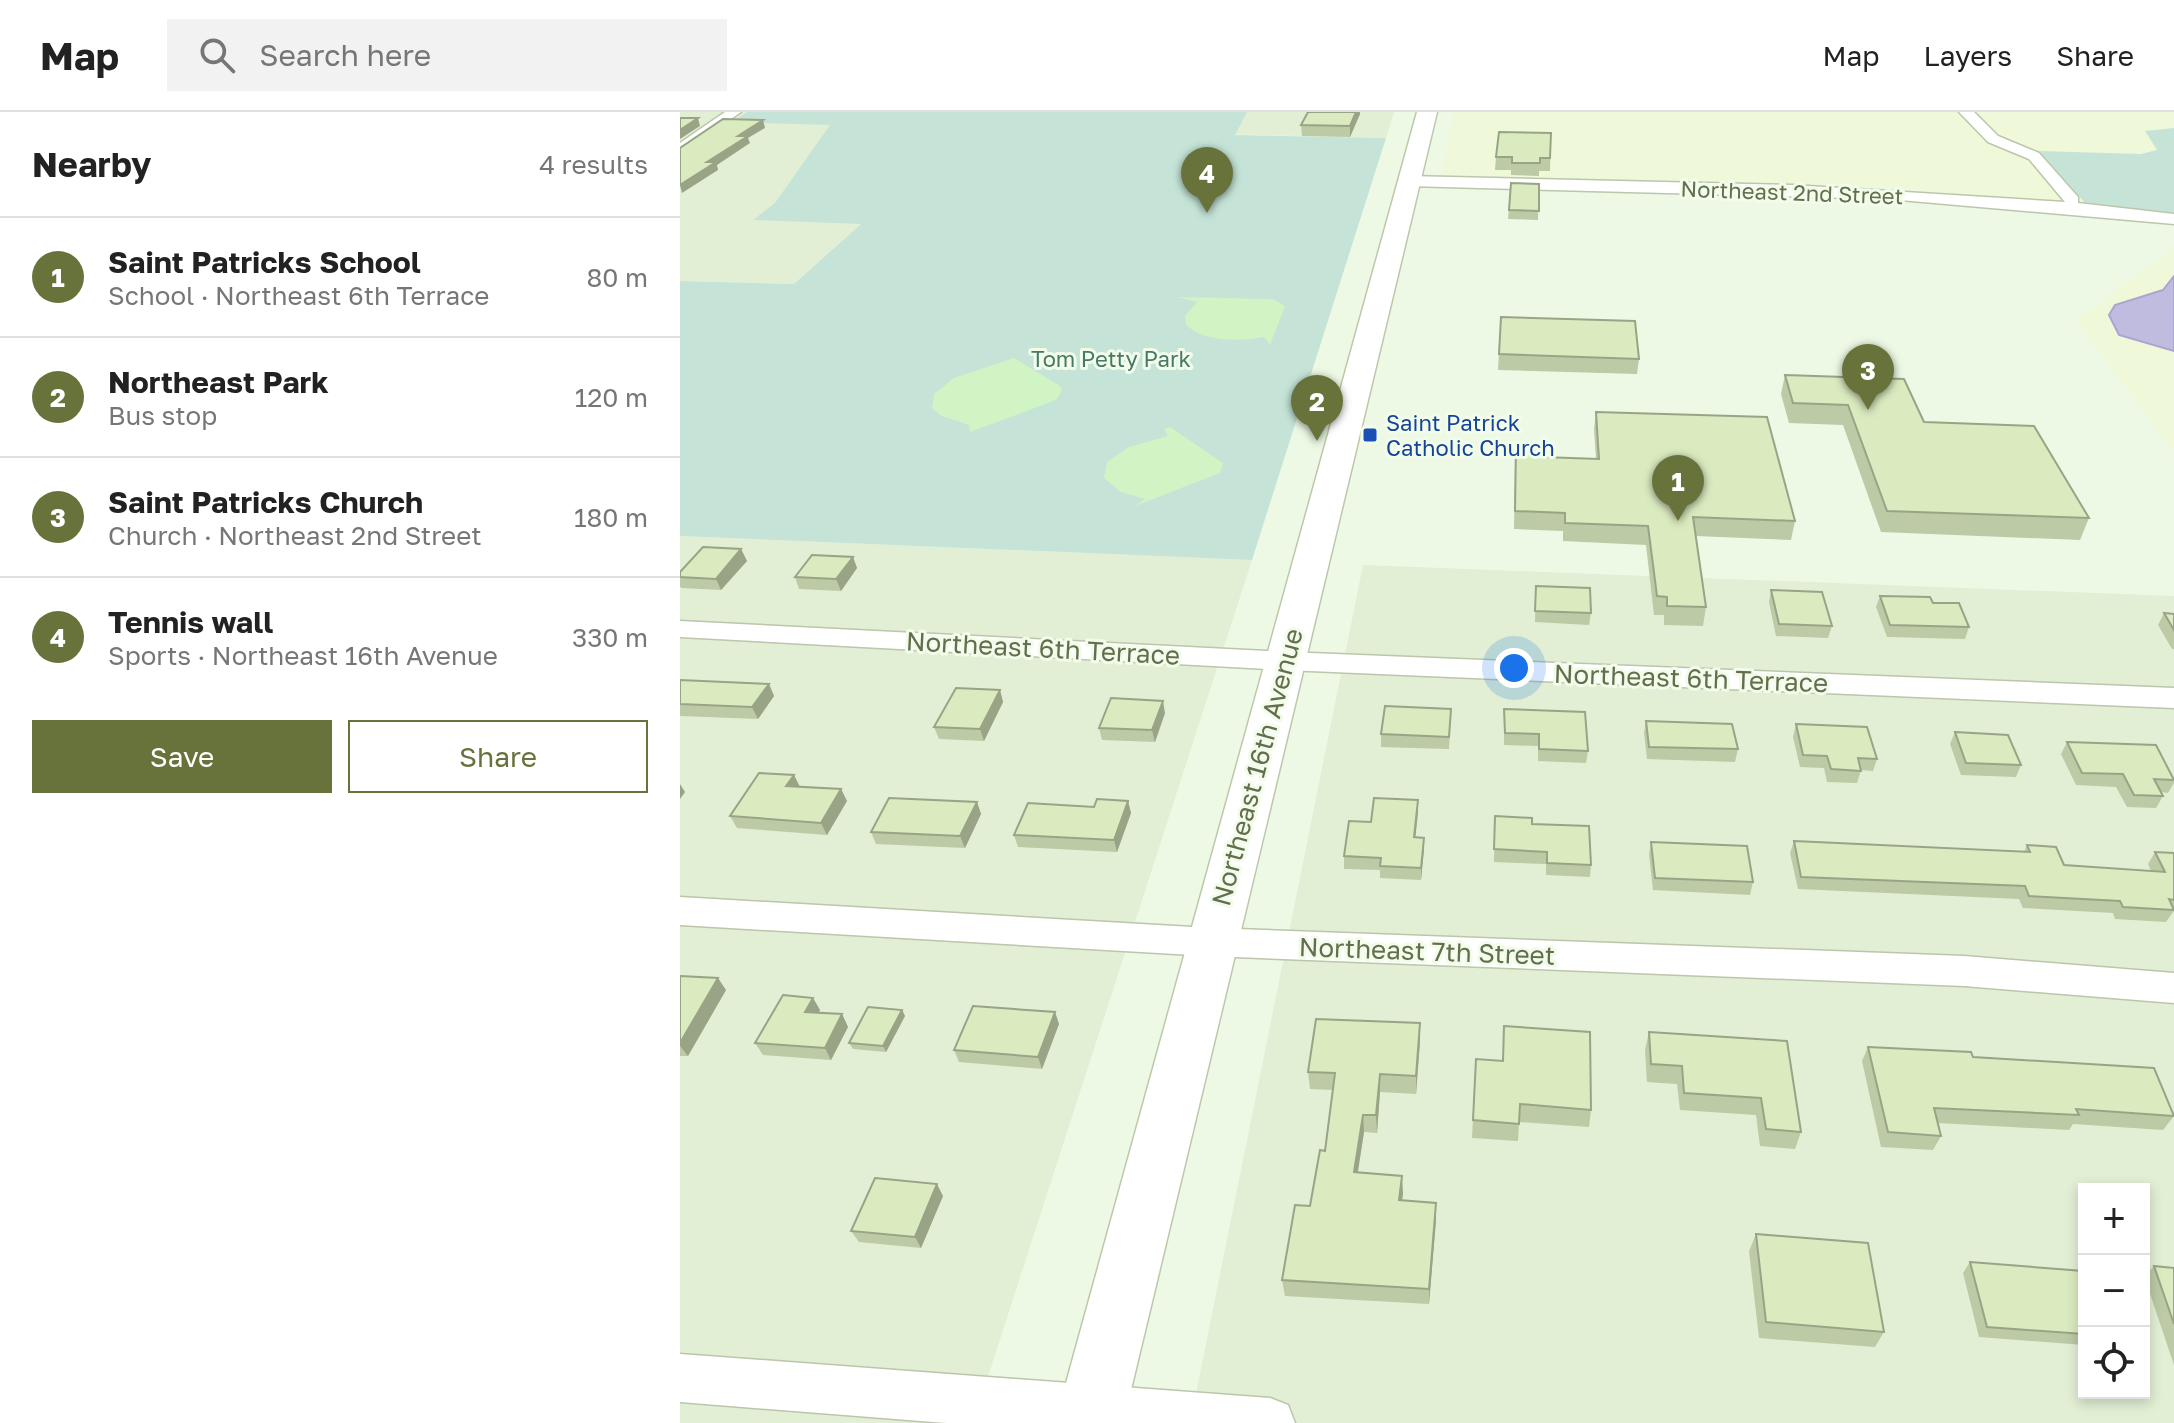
<!DOCTYPE html>
<html lang="en">
<head>
<meta charset="utf-8">
<style>
  body { margin:0; font-family:"Golos Text",sans-serif; background:#f2f2f2; color:#222 }
  .controls { position:absolute; right:24px; bottom:24px; display:grid; overflow:hidden; border-radius:0px; box-shadow:0 4px 12px #0003 }
  .controls button { width:72px; height:72px; display:grid; place-items:center; padding:0; border:0; border-bottom:2px solid #e0e0e0; background:#fff; color:#222; font:40px sans-serif }
  .you { position:absolute; left:834px; top:556px; width:28px; height:28px; margin:-20px; border:6px solid #fff; border-radius:50%; background:#1a73e8; box-shadow:0 0 0 12px #1a73e833 }
  .badge { display:grid; place-items:center; width:52px; height:52px; border-radius:50%; background:#68723b; color:#fff; font-size:26px; font-weight:700 }
  .pin { position:absolute; translate:-50% -66px; filter:drop-shadow(0 2px 4px #0008) }
  .pin::after { content:''; position:absolute; top:42px; width:28px; height:24px; background:inherit; clip-path:polygon(0 0,100% 0,50% 100%) }
  .list { margin:0; padding:0; list-style:none }
  h2 { display:flex; justify-content:space-between; align-items:center; height:104px; margin:0; padding:0 32px; font-size:34px }
  h2 small { font-size:26px; font-weight:400; color:#767676 }
  .list li { display:grid; grid-template-columns:52px 1fr auto; gap:24px; align-items:center; box-sizing:border-box; height:120px; padding:0 32px; border-top:2px solid #e0e0e0 }
  .list b { display:block; font-size:30px; white-space:nowrap }
  .list p { margin:0; font-size:26px; white-space:nowrap; color:#767676 }
  .list em { font-size:26px; font-style:normal; color:#767676 }
  .actions { display:flex; gap:16px; padding:24px 32px }
  .actions a { flex:1; padding:18px 0; border:2px solid #68723b; border-radius:0px; text-align:center; font-size:28px; color:#68723b }
  .actions .main { background:#68723b; color:#fff }
  .icon { flex:none; width:44px; height:44px; fill:none; stroke:currentColor; stroke-width:2; stroke-linecap:round; stroke-linejoin:round }
  .map { position:relative; flex:none; width:1494px; height:1311px; overflow:hidden }
  header { display:flex; align-items:center; gap:48px; box-sizing:border-box; height:112px; padding:0 40px; background:#fff; border-bottom:2px solid #e0e0e0 }
  header strong { font-size:38px }
  nav { display:flex; gap:44px; margin-inline-start:auto; font-size:28px }
  .search { width:560px; height:72px; background:#f2f2f2; display:flex; align-items:center; gap:20px; box-sizing:border-box; padding:0 28px; border-radius:0px; color:#767676; font-size:30px }
  main { display:flex }
  aside { flex:1; background:#fff }
  .map>svg:first-child { display:block }
  .residential { fill:#e2efd4; fill-rule:evenodd }
  .commercial { fill:#f0f8da }
  .green { fill:#c5e4d7 }
  .sand { fill:#d0f4c4 }
  .water { fill:#c0bce0; stroke:#a9a4d0; stroke-width:2 }
  .lines { fill:none; stroke-linecap:round; stroke-linejoin:round }
  .street-casing { stroke:#bbc6ab; stroke-width:3 }
  .secondary-casing { stroke:#bcc8a9; stroke-width:3 }
  .street { fill:#fff; fill-rule:evenodd }
  .secondary { fill:#fff; fill-rule:evenodd }
  .wall { fill:#bccaa5 }
  .shaded-wall { fill:#99a486 }
  .building { fill:#dbebc0; stroke:#99a486; stroke-width:2 }
  .transit-dot { fill:#1a4fb4; stroke:#f2fcea; stroke-width:3 }
  .labels { text-anchor:middle; dominant-baseline:central; stroke-width:6; stroke-linejoin:round; paint-order:stroke }
  .far-street-label { font-size:22px; fill:#646e4e; stroke:#f2fcea }
  .far-park-label { font-size:22px; fill:#4a7868; stroke:#f2fcea }
  .far-transit-label { font-size:22px; fill:#164399; stroke:#f2fcea; text-anchor:start }
  .street-label { font-size:26px; fill:#646e4e; stroke:#f2fcea }
</style>
</head>
<body>
<header>
<strong>Map</strong>
<div class="search"><svg class="icon" aria-label="search" viewBox="0 0 24 24"><circle cx="10" cy="10" r="6"/><path d="M15 15l6 6"/></svg>Search here</div>
<nav><a>Map</a><a>Layers</a><a>Share</a></nav>
</header>
<main>
<aside>
<h2>Nearby<small>4 results</small></h2>
<ul class="list">
<li><span class="badge">1</span><div><b>Saint Patricks School</b><p>School · Northeast 6th Terrace</p></div><em>80 m</em></li>
<li><span class="badge">2</span><div><b>Northeast Park</b><p>Bus stop</p></div><em>120 m</em></li>
<li><span class="badge">3</span><div><b>Saint Patricks Church</b><p>Church · Northeast 2nd Street</p></div><em>180 m</em></li>
<li><span class="badge">4</span><div><b>Tennis wall</b><p>Sports · Northeast 16th Avenue</p></div><em>330 m</em></li>
</ul>
<div class="actions"><a class="main">Save</a><a>Share</a></div>
</aside>
<div class="map">
<svg width="1494" height="1311" viewBox="0 0 1494 1311">
  <rect width="100%" height="100%" fill="#edf9e5"/>
  <path class="residential" d="M0 0H714L706 26 404 19 239 60 114 172 0 169Z
    M0 424 572 448 293 1311H0Z
    M683 453 1494 484V1311H510ZM1404 1077H1464V1281H1404Z"/>
  <path class="commercial" d="M774 0H1494V101L1201 75 761 63Z
    M1494 136V341L1396 208Z"/>
  <path class="green" d="M67 0H567L555 23 706 26 572 448 0 424V169L114 172 181 112 73 108 95 91 150 13 53 10Z
    M1494 16V101L1406 92 1359 39 1461 42 1477 38 1465 19Z"/>
  <path class="sand" d="M498 185 593 187 605 194 590 233 584 225C559 229 526 231 506 213L505 204 517 190Z
    M334 246 380 274 382 278 376 288 290 320 289 313 262 304 252 296 254 282 274 266Z
    M490 315 543 351 540 361 455 394 465 387 441 380 424 366 427 350 449 335 488 324 484 317Z"/>
  <path class="water" d="M1494 164V239L1439 223 1429 203 1435 193 1483 178Z"/>
  <g class="lines">
    <defs>
      <path id="street" d="M45 0H61L0 42V31Z
        M1279 0H1294L1318 24 1359 41 1398 85V91L1494 102V112L1208 87 728 74 720 69 728 64 1112 73 1385 90 1349 47 1308 30Z
        M0 509 606 540 1494 576V596L606 558 0 525Z
        M0 785 530 816 1284 844 1494 861V891L1284 874 530 844 0 813Z
        M0 1242 590 1286 608 1293 615 1311H266L0 1290Z"/>
      <path id="secondary" d="M737 0H757L443 1311H375Z"/>
    </defs>
    <use href="#street" class="street-casing"/>
    <use href="#secondary" class="secondary-casing"/>
    <use href="#street" class="street"/>
    <use href="#secondary" class="secondary"/>
  </g>
  <path class="wall" d="M628 0H680V2L670 25 622 24 621 13Z
    M871 21 870 59H859V64L831 63V58H815L816 45Z
    M831 71 859 72 858 108 828 107Z
    M821 205 959 247 957 262 818 258Z
    M1105 263 1244 310 1409 406 1400 428 1201 420 1163 313 1109 311 1101 282Z
    M916 300 1115 409 1111 428 1016 424 1026 495 1023 514 984 513V503H974L966 433 883 429V419L834 417 835 350 862 345 916 347 914 317Z
    M61 437 67 449 41 478 1 476 0 474V460Z
    M173 445 177 456 161 479 119 477 115 465Z
    M856 474 911 501 909 513 855 510Z
    M1091 478 1152 514 1148 526 1096 524 1089 490Z
    M1200 484 1253 491 1289 515 1285 527 1207 525 1196 495Z
    M1484 501 1494 502V537H1492L1478 513Z
    M0 568 89 572 94 584 78 607 0 604Z
    M320 578 323 590 304 629 259 627 254 615Z
    M771 597 769 637 701 635V622Z
    M824 597 908 639 906 651 858 649V634L824 633Z
    M485 601 475 630 422 628 419 616Z
    M966 609 1058 637 1055 650 967 647 964 621Z
    M1116 612 1197 647 1193 659 1181 658 1177 671 1147 670 1144 656 1120 655 1113 625Z
    M1275 620 1341 653 1336 665 1281 663 1270 632Z
    M1387 630 1494 666V671L1488 681 1481 680 1483 684 1476 696 1447 695 1436 675 1396 673 1381 642Z
    M114 663 120 675 161 677 167 689 147 723 57 716 50 704Z
    M738 688 735 725 744 726 741 768 700 766V758L664 757V744L691 710Z
    M448 689 451 701 437 740 338 735 334 723 414 695Z
    M297 690 301 702 285 736 196 732 191 720Z
    M815 704 852 712 911 753 910 765 866 763V752L814 750Z
    M1114 729 1344 740 1347 733 1384 753 1471 759 1468 752 1475 740 1494 741V800H1493L1486 810 1435 807 1433 801 1343 796 1339 787 1118 777 1110 741Z
    M971 730 1073 770 1070 783 973 778 969 742Z
    M0 864 46 878 8 944H0Z
    M133 886 140 898 138 901 162 902 168 915 151 948 83 943 75 931Z
    M222 898 225 904 206 940 173 937 169 931Z
    M375 900 379 912 362 957 279 950 274 938Z
    M740 911V929L736 982 700 980 697 1021 684 1020 678 1060 723 1081 722 1088 756 1091V1108L749 1192 605 1184 602 1168 630 1094 645 1039 653 978 630 977 628 960Z
    M969 920 1107 929 1121 1020 1115 1037 1080 1034 1076 1003 1000 998 997 972 967 970 965 938Z
    M1188 935 1293 945 1494 1004 1483 1018 1393 1012 1389 1018 1258 1011 1261 1024 1253 1038 1201 1035 1182 949Z
    M796 947 911 998 909 1015 839 1010 838 1029 792 1026Z
    M263 1084 241 1136 179 1130 171 1119Z
    M1076 1122 1204 1220 1195 1235 1079 1226 1069 1139Z
    M1290 1150 1404 1162V1233L1299 1225 1283 1161Z
    M1474 1154 1494 1156V1253L1464 1164Z"/>
  <path class="shaded-wall" d="M676 0H680V2L670 25V14Z
    M18 6 20 14 0 27V18Z
    M83 8 85 16 68 26 70 31 37 53 38 58 2 81 0 73 58 24Z
    M61 437 67 449 41 478 36 467Z
    M173 445 177 456 161 479 156 467Z
    M89 572 94 584 78 607 72 595Z
    M320 578 323 590 304 629 300 617Z
    M483 589 485 601 475 630 472 618Z
    M114 663 120 675 106 674Z
    M0 672 5 680 0 687Z
    M161 677 167 689 147 723 141 711Z
    M738 688V701L734 738V725Z
    M448 689 451 701 437 740 434 728Z
    M297 690 301 702 285 736 280 724Z
    M744 726V738L741 768V756Z
    M38 866 46 878 8 944 0 934V931Z
    M133 886 140 898 132 912 125 900Z
    M222 898 225 904 206 940 203 934Z
    M375 900 379 912 362 957 358 945Z
    M162 902 168 915 151 948 145 936Z
    M740 911V929L736 982V964Z
    M700 962V980L697 1021 696 1003Z
    M683 1003 684 1020 675 1077 674 1060Z
    M722 1064 723 1081 720 1105 719 1088Z
    M257 1072 263 1084 241 1136 235 1125Z
    M756 1091V1108L749 1192V1177Z"/>
  <path class="building" d="M628 0H676L670 14 621 13Z
    M0 6H18L0 18Z
    M43 7 83 8 58 24H68L27 50H36L0 73V36Z
    M819 20 871 21 870 46H860V51H832V45H816Z
    M831 71 859 72V99L829 98Z
    M821 205 955 209 959 247 819 242Z
    M1105 263 1224 267 1244 310 1354 314 1409 406 1207 399 1168 293 1113 291Z
    M916 300 1087 305 1115 409 1013 405 1026 495 987 494V485L977 484 968 414 885 411V401L835 399 836 332 862 333V345L919 347Z
    M23 435 61 437 36 467 0 465V460Z
    M132 443 173 445 156 467 115 465Z
    M856 474 910 476 911 501 855 499Z
    M1091 478 1142 480 1152 514 1099 512Z
    M1200 484 1250 485 1253 491H1279L1289 515 1210 513Z
    M1484 501 1494 502V518Z
    M0 568 89 572 72 595 0 592Z
    M276 576 320 578 300 617 254 615Z
    M431 586 483 589 472 618 419 616Z
    M705 594 771 597 769 625 701 622Z
    M824 597 905 600 908 639 859 637V622L825 621Z
    M966 609 1052 612 1058 637 969 635Z
    M1116 612 1187 615 1197 647 1178 646 1181 659 1151 657 1147 644 1123 643Z
    M1275 620 1328 623 1341 653 1286 651Z
    M1387 630 1476 633 1494 668 1474 667 1483 684 1454 683 1443 662 1402 661Z
    M79 661 114 663 106 674 161 677 141 711 50 704Z
    M209 686 297 690 280 724 191 720Z
    M694 686 738 688 734 725 744 726 741 756 700 754 701 746 664 744 669 709 691 710Z
    M417 687 448 689 434 728 334 723 348 691 414 695Z
    M815 704 852 706V712L909 714 911 753 867 751V740L814 737Z
    M1114 729 1350 740 1347 733 1376 735 1384 753 1485 760 1475 740 1494 741V788L1489 787 1494 798 1443 795 1440 789 1349 784 1345 774 1121 765Z
    M971 730 1067 734 1073 770 975 766Z
    M0 864 38 866 0 931Z
    M103 883 133 886 125 900 162 902 145 936 75 931Z
    M293 894 375 900 358 945 274 938Z
    M188 895 222 898 203 934 169 931Z
    M636 907 740 911 736 964 700 962 696 1003H683L674 1060 722 1064 719 1088 756 1091 749 1177 602 1168 615 1093 630 1094 640 1038 645 1039 655 961 628 960Z
    M824 914 910 920 911 998 840 992 839 1012 793 1008 796 947 823 949Z
    M969 920 1107 929 1121 1020 1086 1017 1081 986 1004 981 1002 954 971 952Z
    M1188 935 1291 940 1293 945 1474 956 1494 1004 1396 997 1399 1003 1254 996 1261 1024 1208 1020Z
    M195 1066 257 1072 235 1125 171 1119Z
    M1076 1122 1188 1131 1204 1220 1086 1210Z
    M1290 1150 1403 1159 1404 1162V1222L1307 1215Z
    M1474 1154 1494 1156V1212Z"/>
  <rect class="transit-dot" x="682" y="315" width="16" height="16" rx="4"/>
  <g class="labels">
    <g class="far-street-label">
      <text transform="translate(1112 80) rotate(2)">Northeast 2nd Street</text>
    </g>
    <g class="far-park-label">
      <text x="431" y="246">Tom Petty Park</text>
    </g>
    <g class="far-transit-label">
      <text x="706" y="310">Saint Patrick<tspan x="706" dy="25">Catholic Church</tspan></text>
    </g>
    <g class="street-label">
      <text transform="translate(363 536) rotate(3)">Northeast 6th Terrace</text>
      <text transform="translate(1011 566) rotate(2)">Northeast 6th Terrace</text>
      <text transform="translate(577 655) rotate(-75)">Northeast 16th Avenue</text>
      <text transform="translate(747 839) rotate(2)">Northeast 7th Street</text>
    </g>
  </g>
</svg>
<div class="controls">
<button>+</button>
<button>−</button>
<button><svg class="icon" aria-label="locate" viewBox="0 0 24 24"><circle cx="12" cy="12" r="6"/><path d="M12 2v4M12 18v4M2 12h4M18 12h4"/></svg></button>
</div>
<div class="you"></div>
<div class="pin badge" style="left:998px;top:409px">1</div>
<div class="pin badge" style="left:637px;top:329px">2</div>
<div class="pin badge" style="left:1188px;top:298px">3</div>
<div class="pin badge" style="left:527px;top:101px">4</div>
</div>
</main>
</body>
</html>
